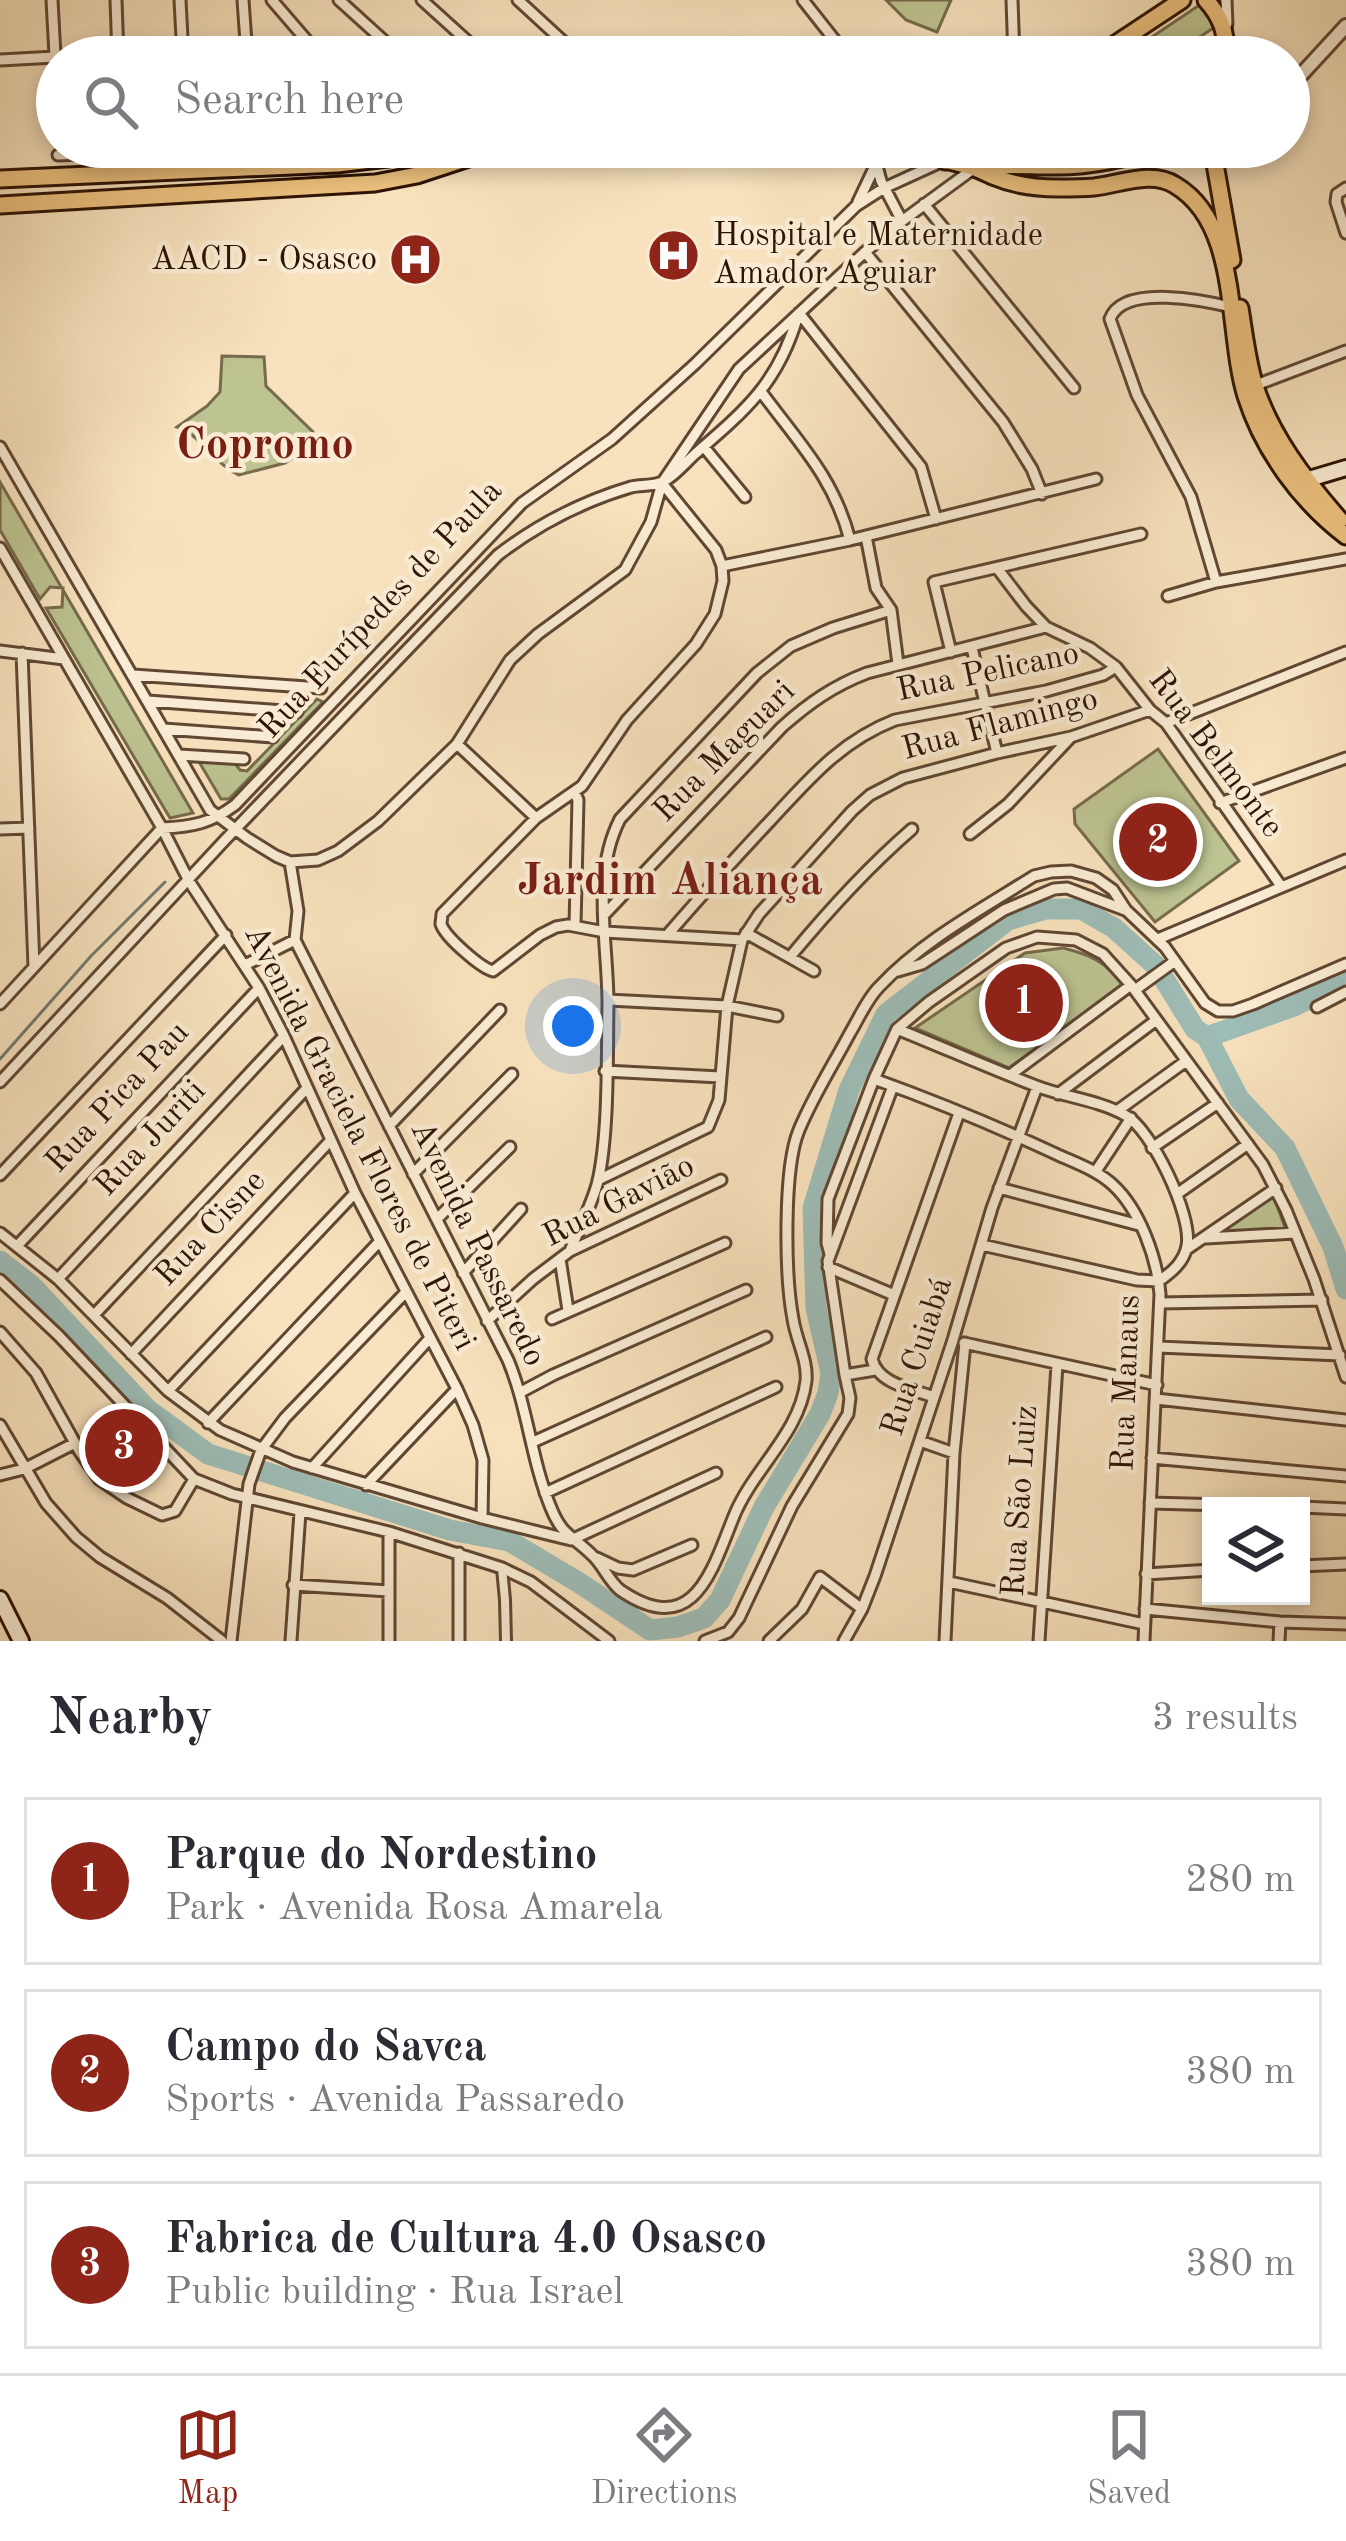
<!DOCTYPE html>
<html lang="en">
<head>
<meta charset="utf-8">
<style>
  body { margin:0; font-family:"Old Standard TT",serif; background:#f2f2f3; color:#2b2b33 }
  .controls { position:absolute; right:36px; bottom:36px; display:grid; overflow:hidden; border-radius:0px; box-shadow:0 6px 18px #0003 }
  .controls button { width:108px; height:108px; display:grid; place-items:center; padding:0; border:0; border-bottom:3px solid #e1e1e2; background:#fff; color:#2b2b33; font:60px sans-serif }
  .you { position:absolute; left:573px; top:1026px; width:42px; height:42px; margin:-30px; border:9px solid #fff; border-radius:50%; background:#1a73e8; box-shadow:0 0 0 18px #1a73e833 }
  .badge { display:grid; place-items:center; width:78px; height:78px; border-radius:50%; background:#8f2418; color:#fff; font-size:39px; font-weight:700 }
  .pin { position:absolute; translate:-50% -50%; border:6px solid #fff; box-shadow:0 3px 12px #0006 }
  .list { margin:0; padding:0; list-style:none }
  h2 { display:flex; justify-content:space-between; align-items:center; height:156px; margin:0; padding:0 48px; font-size:51px }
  h2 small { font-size:39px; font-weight:400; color:#7c7c81 }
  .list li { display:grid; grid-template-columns:78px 1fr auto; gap:36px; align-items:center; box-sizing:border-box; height:168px; margin:0 24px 24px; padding:0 24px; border:3px solid #e1e1e2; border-radius:0px }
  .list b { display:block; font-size:45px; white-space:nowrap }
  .list p { margin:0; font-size:39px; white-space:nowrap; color:#7c7c81 }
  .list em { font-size:39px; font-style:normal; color:#7c7c81 }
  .icon { flex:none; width:66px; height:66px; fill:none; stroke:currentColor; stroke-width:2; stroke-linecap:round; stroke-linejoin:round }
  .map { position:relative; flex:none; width:1346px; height:1641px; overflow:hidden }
  .search { position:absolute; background:#fff; box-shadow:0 6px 18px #0003; left:36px; right:36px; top:36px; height:132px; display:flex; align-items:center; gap:30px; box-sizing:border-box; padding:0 42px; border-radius:66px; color:#7c7c81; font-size:45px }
  .sheet { height:732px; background:#fff }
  nav { display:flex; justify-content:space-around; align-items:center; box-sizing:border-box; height:168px; border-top:3px solid #e1e1e2; background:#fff; font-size:33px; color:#7c7c81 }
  nav a { display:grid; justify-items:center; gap:6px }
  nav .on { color:#8f2418 }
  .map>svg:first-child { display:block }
  .green { fill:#bdc391; stroke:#766b4b; stroke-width:3 }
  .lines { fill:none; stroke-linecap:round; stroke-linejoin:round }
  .stream { stroke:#717970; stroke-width:3 }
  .river { stroke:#9ebdb7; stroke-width:21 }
  .pedestrian-casing { stroke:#604733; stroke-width:14 }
  .minor-casing { stroke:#604733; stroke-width:15 }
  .tertiary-casing { stroke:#604733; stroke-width:18 }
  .secondary-casing { stroke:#2e1305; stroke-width:20 }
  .primary-casing { stroke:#2e1305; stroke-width:21 }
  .pedestrian { stroke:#faecd4; stroke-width:8 }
  .minor { stroke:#faecd4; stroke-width:9 }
  .tertiary { stroke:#faecd4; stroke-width:12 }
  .secondary { stroke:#faecd4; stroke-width:14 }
  .primary { stroke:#ecc17e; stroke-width:15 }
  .labels { text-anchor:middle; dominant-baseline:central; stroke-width:9; stroke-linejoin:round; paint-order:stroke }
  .poi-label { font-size:33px; fill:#2e1305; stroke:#faecd4; text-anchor:start }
  .street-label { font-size:33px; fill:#2e1305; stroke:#faecd4 }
  .district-label { font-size:45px; font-weight:bold; fill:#7a1f14; stroke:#faecd4 }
</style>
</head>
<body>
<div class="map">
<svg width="1346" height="1641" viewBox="0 0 1346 1641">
  <rect width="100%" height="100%" fill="#f7e2bd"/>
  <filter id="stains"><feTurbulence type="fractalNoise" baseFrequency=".00167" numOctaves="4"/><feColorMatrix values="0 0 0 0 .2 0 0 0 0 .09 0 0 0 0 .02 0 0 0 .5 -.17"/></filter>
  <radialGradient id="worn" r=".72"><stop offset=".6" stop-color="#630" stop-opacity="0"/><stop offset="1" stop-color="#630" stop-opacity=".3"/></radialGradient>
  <path class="green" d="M886 0H951L937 32 906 20Z
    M1201 4 1218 25 1169 57H1122Z
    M222 356 264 357 266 386 313 432 314 443 285 463 239 475C215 465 203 436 177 427L207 406 220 392Z
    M0 482 193 813 170 818 46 608 62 607 63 588 50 587 40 599 0 530Z
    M317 699 323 702 229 799H221L198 760 234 762 240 770 247 771Z
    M1158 749 1239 861 1155 922 1075 824 1074 809Z
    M1063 948C1088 954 1108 962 1122 985L1009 1068 915 1028 1025 953Z
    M1274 1197 1286 1230 1211 1234Z"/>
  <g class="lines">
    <path class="stream" d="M0 1059 91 956 165 882"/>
    <path class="river" d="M1207 1037 1294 1006 1346 980
      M0 1261 31 1285 147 1409 208 1454 450 1530 509 1541 578 1582 650 1630 678 1627 704 1618 720 1600 764 1507 820 1414 828 1393 831 1373 816 1308 813 1208 849 1090 886 1014 1008 920 1046 909H1081L1114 928 1156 966 1195 1029 1207 1037 1239 1099 1285 1148 1333 1247 1346 1289"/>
    <defs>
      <path id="pedestrian" d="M502 1568 505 1600 506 1641"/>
      <path id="minor" d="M52 0 57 92
        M116 0 118 57
        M180 0 183 57
        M243 0 247 57
        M272 0 321 57
        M339 0 402 57
        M422 0 485 57
        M518 0 580 57
        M803 0 848 57
        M1012 0 1014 57
        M1226 0 1227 24
        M0 60 55 57
        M872 147 881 181 902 221
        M58 155 260 147
        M1346 188 1337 194 1336 202 1346 233
        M858 202 876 164
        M924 204 1074 388
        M865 252 1003 422 1032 469 1042 494
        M799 313 921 467 936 519
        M1256 385 1346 351
        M762 393C799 443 834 478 850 540
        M0 447 210 810 247 838 276 856 290 862 318 860 338 851 378 821 457 744 510 660 538 634 625 570 651 522 662 483 739 369 865 252 902 221 973 169
        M704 447 745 497
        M662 483 716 550 722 566 723 581 715 614 696 644 627 720 582 786 536 818 442 914C442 918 441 921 441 924 445 937 481 968 493 971L540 935 556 927 568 925 605 932 742 940
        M866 536 876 588 891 610 898 664
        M0 548 162 828 189 881 259 988 284 1036 355 1193 457 1389 473 1425 483 1460 482 1518
        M722 566 850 540 1096 479
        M997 568 1026 606 1046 627 1090 648 1116 667 1150 710 1166 723 1281 886
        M1216 582 1191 497 1137 395 1110 319C1123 283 1207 301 1235 308
        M1168 596 1216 582 1346 559
        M972 648 997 753
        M0 651 64 659
        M951 652 934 582 1141 534
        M22 653 34 967
        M133 675 321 688
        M148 701 297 712
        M1166 723 1346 652
        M164 729 273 737
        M457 744 536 818
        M179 755 244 759
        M1220 803 1346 758
        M0 829 29 828
        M970 834 1008 804 1070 738
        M290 862 298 911 295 940 508 1360C528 1408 531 1460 551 1508 562 1536 573 1536 592 1555 603 1565 608 1580 620 1590 694 1641 712 1570 734 1516 753 1469 800 1433 806 1381 808 1360 796 1340 793 1319 785 1277 783 1168 799 1130 813 1096 833 1065 850 1033 859 1018 867 999 879 987 922 941 980 910 1034 876L1051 872 1071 871 1096 878 1113 890 1126 910 1165 947 1205 1003 1218 1011H1233L1253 1004 1346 964
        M604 915 782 727C809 703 833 686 867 673L1046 627
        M575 925 578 800 575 793
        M669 933C702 895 736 857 771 820 810 778 841 741 895 720L1046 691 1103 675 1116 667
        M746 933 814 971
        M1158 939 1346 860
        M790 957C828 911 867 868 912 829
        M245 965 295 940
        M898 971 922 964 1004 910 1054 889 1067 888 1125 910
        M1135 990 1175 961
        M608 1000 727 1006 777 1016
        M0 1004 162 828C192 827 211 823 235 805L522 503 612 439 695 364 856 206 884 188 941 162
        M1317 1007 1346 992
        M897 1029C944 1048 989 1068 1036 1086 1064 1097 1098 1100 1125 1115 1151 1128 1193 1216 1187 1246 1184 1262 1172 1272 1159 1281L1137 1280 982 1245
        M605 1071 720 1077
        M1010 1075 1131 985
        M874 1079C935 1101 996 1126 1056 1154 1075 1163 1097 1170 1113 1185 1140 1210 1157 1258 1160 1294L1144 1641
        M0 1082 224 841 498 555C537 525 584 501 631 487 640 485 650 486 659 483 671 480 685 463 695 454 746 410 779 382 798 315
        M1058 1094 1155 1021
        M1117 1111 1186 1061
        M389 1126 500 1010
        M1152 1148 1218 1103
        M1096 1171 1131 1118
        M413 1174 512 1074
        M0 1175 226 935
        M598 1180 708 1127 719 1100 727 1006 742 940 759 914 852 811 870 795 903 778 997 753 1071 737 1150 710
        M999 1188 1139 1225
        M1177 1194 1248 1144
        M437 1219 510 1147
        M0 1233 58 1279 168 1391 220 1430 293 1462 482 1518 567 1539
        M1206 1238 1295 1233
        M17 1246 259 988
        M1187 1249 1276 1188
        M570 1251C579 1228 592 1205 598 1181 609 1132 607 1055 608 1004 608 942 591 876 620 819L757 673 791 646 833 628 891 610
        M830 1254 827 1243 828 1199 874 1079 897 1029 929 1002 1006 948 1037 937 1076 940 1103 954 1131 985 1263 1165 1286 1210 1314 1279 1346 1377
        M560 1259 568 1310
        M828 1267 894 1295
        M463 1273 521 1209
        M58 1279 284 1036
        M0 1280 59 1336 194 1479 232 1494 389 1532 502 1568 531 1582 609 1641
        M1160 1303 1322 1300
        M95 1314 307 1088
        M552 1319 725 1243
        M487 1321 533 1279 570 1251 721 1180
        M0 1332 36 1373 80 1452 99 1479 127 1498 162 1515 175 1511 194 1479
        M964 1343 1157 1385
        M1159 1347 1340 1355
        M131 1354 330 1141
        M875 1370 845 1375 828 1261 893 1086
        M168 1391 355 1193
        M521 1392 553 1375 746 1290
        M934 1397C912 1389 878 1384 872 1359L959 1113
        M1156 1399 1346 1420
        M208 1423 379 1242
        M0 1425 46 1503 76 1537 100 1557 167 1598 222 1641
        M920 1441 954 1453
        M533 1442 766 1337
        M1152 1458 1346 1476
        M312 1468 430 1338
        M0 1475 24 1469 75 1443
        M366 1485 457 1389
        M545 1493 776 1387
        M1150 1503 1263 1506
        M1301 1507 1346 1509
        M389 1532V1641
        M571 1540 716 1473
        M597 1558 618 1568 633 1570 692 1545
        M1301 1566 1346 1564
        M1146 1574 1211 1570
        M949 1582 1144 1624
        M293 1585 389 1591
        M1145 1609 1280 1622 1346 1624
        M231 1641 249 1484 261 1450 285 1418 405 1293
        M291 1641 300 1512
        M459 1641V1553
        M705 1641 728 1632 739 1618 792 1506 848 1414 850 1398 845 1375
        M769 1641 802 1609 820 1577 862 1609
        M844 1641 862 1609 875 1576 953 1340 992 1208 1037 1087
        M945 1641 954 1453 965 1343
        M1039 1641 1057 1365
        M1279 1641 1280 1622"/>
      <path id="tertiary" d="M1289 88 1346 26"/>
      <path id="secondary" d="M1299 482 1346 468
        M0 1599 21 1641"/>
      <path id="primary" d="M1206 0C1222 18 1227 33 1225 57
        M1096 57 1182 0
        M898 147C922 155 946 160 969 166 978 169 986 173 995 177 1014 185 1037 188 1058 188 1070 188 1082 188 1094 187 1120 184 1152 170 1175 185 1241 224 1226 332 1246 396 1263 450 1301 502 1346 536
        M1212 147 1232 260
        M945 161 971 147
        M978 167C1004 164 1027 166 1053 166 1091 167 1129 157 1165 147
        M0 179 337 164 388 158 429 147
        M0 205 375 183 417 175 502 147
        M1240 308C1244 333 1247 359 1254 383 1270 435 1305 480 1340 520"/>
    </defs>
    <use href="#pedestrian" class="pedestrian-casing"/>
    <use href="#minor" class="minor-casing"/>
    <use href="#tertiary" class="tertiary-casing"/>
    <use href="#secondary" class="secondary-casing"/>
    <use href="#primary" class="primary-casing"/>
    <use href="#pedestrian" class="pedestrian"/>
    <use href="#minor" class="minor"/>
    <use href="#tertiary" class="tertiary"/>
    <use href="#secondary" class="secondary"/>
    <use href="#primary" class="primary"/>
  </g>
  <defs>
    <symbol id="hospital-disc" viewBox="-11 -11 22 22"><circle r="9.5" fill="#8f2418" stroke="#faecd4"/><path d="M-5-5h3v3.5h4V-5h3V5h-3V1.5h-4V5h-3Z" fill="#fff"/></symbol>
  </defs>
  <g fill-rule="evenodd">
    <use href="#hospital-disc" x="644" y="226" width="59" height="59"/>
    <use href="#hospital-disc" x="386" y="230" width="59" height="59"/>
  </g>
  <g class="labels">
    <g class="poi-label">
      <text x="713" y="236">Hospital e Maternidade<tspan x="713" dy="38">Amador Aguiar</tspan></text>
      <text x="377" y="260" text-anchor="end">AACD - Osasco</text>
    </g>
    <g class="street-label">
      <text transform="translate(381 610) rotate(-47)">Rua Eurípedes de Paula</text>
      <text transform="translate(988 673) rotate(-12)">Rua Pelicano</text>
      <text transform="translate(1000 725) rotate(-15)">Rua Flamingo</text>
      <text transform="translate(725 752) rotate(-45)">Rua Maguari</text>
      <text transform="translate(1215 754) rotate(53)">Rua Belmonte</text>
      <text transform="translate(118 1098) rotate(-47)">Rua Pica Pau</text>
      <text transform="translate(359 1138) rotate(63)">Avenida Graciela Flores de Piteri</text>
      <text transform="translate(151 1139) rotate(-47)">Rua Juriti</text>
      <text transform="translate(619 1202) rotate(-27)">Rua Gavião</text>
      <text transform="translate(211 1229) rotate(-47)">Rua Cisne</text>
      <text transform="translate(477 1244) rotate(64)">Avenida Passaredo</text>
      <text transform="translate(918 1357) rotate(-72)">Rua Cuiabá</text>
      <text transform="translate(1127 1383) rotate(-88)">Rua Manaus</text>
      <text transform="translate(1021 1501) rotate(-86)">Rua São Luiz</text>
    </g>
    <g class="district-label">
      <text x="265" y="446">Copromo</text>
      <text x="670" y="882">Jardim Aliança</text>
    </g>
  </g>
  <rect width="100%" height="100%" filter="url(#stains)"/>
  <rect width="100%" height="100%" fill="url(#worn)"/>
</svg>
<div class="controls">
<button><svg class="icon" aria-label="layers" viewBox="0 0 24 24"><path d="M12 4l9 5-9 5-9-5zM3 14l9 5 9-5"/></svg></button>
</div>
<div class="you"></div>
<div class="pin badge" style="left:1024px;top:1003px">1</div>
<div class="pin badge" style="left:1158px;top:842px">2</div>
<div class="pin badge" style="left:124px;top:1448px">3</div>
<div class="search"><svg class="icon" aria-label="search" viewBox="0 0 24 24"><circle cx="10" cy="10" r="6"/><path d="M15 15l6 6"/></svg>Search here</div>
</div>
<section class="sheet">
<h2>Nearby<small>3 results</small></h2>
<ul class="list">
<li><span class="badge">1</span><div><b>Parque do Nordestino</b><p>Park · Avenida Rosa Amarela</p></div><em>280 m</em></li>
<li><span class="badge">2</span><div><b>Campo do Savca</b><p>Sports · Avenida Passaredo</p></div><em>380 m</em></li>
<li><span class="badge">3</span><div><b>Fabrica de Cultura 4.0 Osasco</b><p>Public building · Rua Israel</p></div><em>380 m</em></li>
</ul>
</section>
<nav>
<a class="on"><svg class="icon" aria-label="map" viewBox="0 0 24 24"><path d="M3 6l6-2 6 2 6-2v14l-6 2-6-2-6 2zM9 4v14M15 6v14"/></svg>Map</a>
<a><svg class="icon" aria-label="directions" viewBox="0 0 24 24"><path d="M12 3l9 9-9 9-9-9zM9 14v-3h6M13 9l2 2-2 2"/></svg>Directions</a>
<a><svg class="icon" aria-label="saved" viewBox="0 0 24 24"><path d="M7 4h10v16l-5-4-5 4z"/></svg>Saved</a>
</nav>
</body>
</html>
